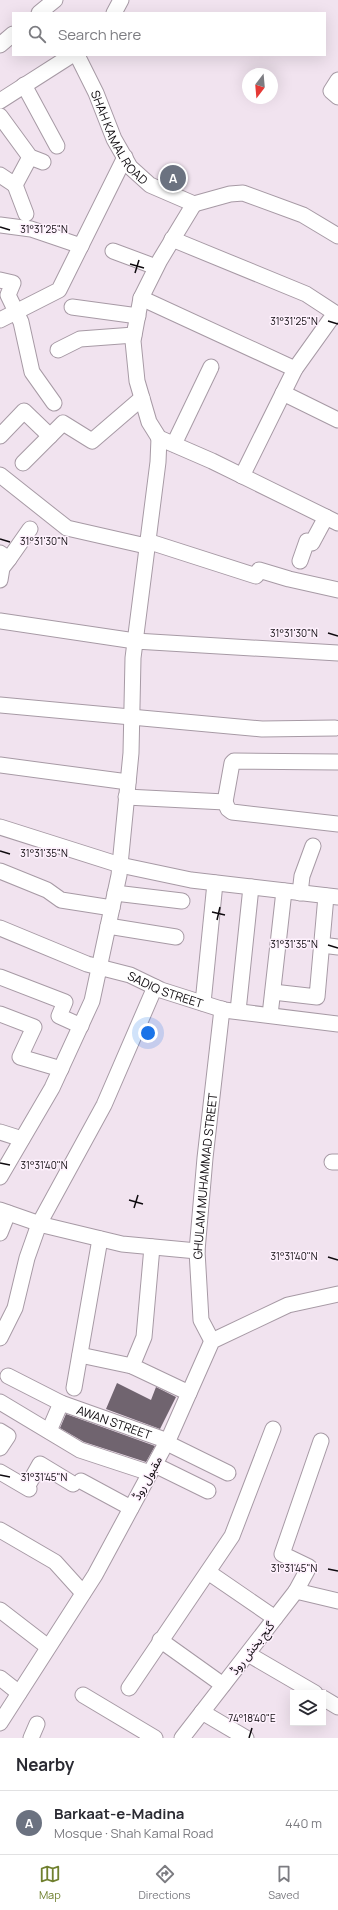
<!DOCTYPE html>
<html lang="en">
<head>
<meta charset="utf-8">
<style>
  body { margin:0; font-family:Manrope,"Noto Sans Arabic",sans-serif; background:#f2f2f3; color:#2b2b33 }
  .controls { position:absolute; right:12px; bottom:12px; display:grid; overflow:hidden; border-radius:0px; box-shadow:0 4px 16px #0002 }
  .controls button { width:36px; height:36px; display:grid; place-items:center; padding:0; border:0; border-bottom:1px solid #e1e1e2; background:#fff; color:#2b2b33; font:20px sans-serif }
  .compass { position:absolute; left:242px; top:68px; width:36px; height:36px; border-radius:50%; background:#fff; box-shadow:0 4px 16px #0002; rotate:196deg }
  .you { position:absolute; left:148px; top:1033px; width:14px; height:14px; margin:-10px; border:3px solid #fff; border-radius:50%; background:#1a73e8; box-shadow:0 0 0 6px #1a73e833 }
  .badge { display:grid; place-items:center; width:26px; height:26px; border-radius:50%; background:#70802f; color:#fff; font-size:13px; font-weight:700 }
  .pin { position:absolute; translate:-50% -50%; border:2px solid #fff; box-shadow:0 1px 4px #0006 }
  .list { margin:0; padding:0; list-style:none }
  h2 { display:flex; justify-content:space-between; align-items:center; height:52px; margin:0; padding:0 16px; font-size:17px }
  h2 small { font-size:13px; font-weight:400; color:#7c7c81 }
  .list li { display:grid; grid-template-columns:26px 1fr auto; gap:12px; align-items:center; box-sizing:border-box; height:64px; padding:0 16px; border-top:1px solid #e1e1e2 }
  .list b { display:block; font-size:15px; white-space:nowrap }
  .list p { margin:0; font-size:13px; white-space:nowrap; color:#7c7c81 }
  .list em { font-size:13px; font-style:normal; color:#7c7c81 }
  .icon { flex:none; width:22px; height:22px; fill:none; stroke:currentColor; stroke-width:2; stroke-linecap:round; stroke-linejoin:round }
  .map { position:relative; flex:none; width:338px; height:1738px; overflow:hidden }
  .search { position:absolute; background:#fff; box-shadow:0 4px 16px #0002; left:12px; right:12px; top:12px; height:44px; display:flex; align-items:center; gap:10px; box-sizing:border-box; padding:0 14px; border-radius:0px; color:#7c7c81; font-size:15px }
  .sheet { height:116px; background:#fff }
  nav { display:flex; justify-content:space-around; align-items:center; box-sizing:border-box; height:56px; border-top:1px solid #e1e1e2; background:#fff; font-size:11px; color:#7c7c81 }
  nav a { display:grid; justify-items:center; gap:2px }
  nav .on { color:#70802f }
  .map>svg:first-child { display:block }
  .building { fill:#70646f }
  .lines { fill:none; stroke-linecap:round; stroke-linejoin:round }
  .minor-casing { stroke:#a79aa5; stroke-width:17 }
  .minor { stroke:#fff; stroke-width:15 }
  .ticks { fill:none; stroke:#0f0b0f; stroke-width:1.5 }
  .labels { text-anchor:middle; dominant-baseline:central; stroke-width:3; stroke-linejoin:round; paint-order:stroke }
  .street-label { font-size:12px; fill:#0f0b0f; stroke:#fef1fd }
  .ticks-label { font-size:10px; text-anchor:middle; fill:#0f0b0f; stroke:#fef1fd; stroke-width:3; stroke-linejoin:round; paint-order:stroke }
</style>
</head>
<body>
<div class="map">
<svg width="338" height="1738" viewBox="0 0 338 1738">
  <rect width="100%" height="100%" fill="#f1e3ef"/>
  <path class="building" d="M117 1383 151 1400 156 1387 176 1397 160 1429 106 1409Z
    M66 1414 155 1446 146 1462 84 1442 60 1428Z"/>
  <g class="lines">
    <defs>
      <g id="minor">
        <path d="M39 13 55 0"/>
        <path d="M114 13 121 0"/>
        <path d="M0 45 13 34"/>
        <path id="s1" d="M77 55 96 93 114 139 130 167 150 185 194 204 230 194 243 193 303 215 338 236"/>
        <path d="M338 80 331 91 338 97"/>
        <path d="M24 85 57 146"/>
        <path d="M0 101 72 55"/>
        <path d="M0 116 30 157 43 162"/>
        <path d="M0 175 15 185 30 157"/>
        <path d="M15 185 26 214"/>
        <path d="M194 204 160 260 141 298 133 341 137 381 149 422 159 438 212 461 338 523"/>
        <path d="M0 225 31 229 81 246"/>
        <path d="M172 239 306 294 335 313 295 369 242 476"/>
        <path d="M113 251 156 267"/>
        <path d="M0 280 13 283 8 295 21 322 32 372 54 403"/>
        <path d="M141 298 295 369"/>
        <path d="M72 307 138 316"/>
        <path d="M0 320 59 290 125 157"/>
        <path d="M58 350 80 339 134 335"/>
        <path d="M283 393 338 420"/>
        <path d="M0 436 24 411 50 436"/>
        <path d="M174 444 211 367"/>
        <path d="M23 463 63 423 92 441 142 398"/>
        <path d="M0 475 67 528 146 546"/>
        <path d="M147 541 256 576 259 570 289 579 338 590"/>
        <path d="M0 553 9 559 30 529"/>
        <path d="M300 561 307 541 312 543 326 517"/>
        <path d="M0 580 2 568 9 559"/>
        <path d="M0 621 135 641 338 653"/>
        <path d="M0 705 262 729 335 728"/>
        <path d="M0 765 128 782"/>
        <path d="M126 797 225 802 232 763 234 761 338 762"/>
        <path d="M225 802 228 809 232 812 338 824"/>
        <path d="M0 827 120 865 191 880 338 897"/>
        <path d="M0 871 47 890 61 900 112 908"/>
        <path d="M115 893 182 901"/>
        <path d="M300 893 302 876 313 846"/>
        <path d="M108 926 176 937"/>
        <path id="s2" d="M0 928 87 964 130 975 161 990 224 1010 338 1024"/>
        <path d="M322 945 338 947"/>
        <path d="M0 977 65 1002 59 1016 81 1026"/>
        <path d="M273 992 317 997 326 896"/>
        <path d="M203 1003 215 883"/>
        <path d="M238 1011 251 887"/>
        <path d="M0 1014 34 1027 20 1057 61 1069"/>
        <path d="M270 1015 284 891"/>
        <path d="M0 1132 22 1139"/>
        <path d="M332 1162H338"/>
        <path d="M0 1177 52 1088 92 1001 119 875 131 753 133 658 158 462 159 438"/>
        <path d="M0 1210 43 1225 122 1244 197 1251"/>
        <path d="M0 1233 8 1213"/>
        <path d="M152 1247 144 1337 132 1366 189 1393"/>
        <path d="M0 1338 15 1308 27 1258 39 1224 104 1105 155 987"/>
        <path id="s3" d="M212 1341 201 1320 197 1251 205 1158 222 1009"/>
        <path d="M80 1355 132 1366"/>
        <path id="s4" d="M8 1376 61 1403 168 1441"/>
        <path d="M74 1388 100 1239"/>
        <path d="M0 1402 80 1450 150 1473"/>
        <path d="M0 1431 8 1436 0 1448"/>
        <path d="M49 1431 61 1403"/>
        <path d="M167 1443 228 1473"/>
        <path d="M155 1465 208 1491"/>
        <path d="M0 1472 29 1489"/>
        <path d="M81 1481 131 1508"/>
        <path d="M27 1487 40 1464 73 1484"/>
        <path d="M0 1530 55 1562 83 1593"/>
        <path d="M208 1572 275 1618"/>
        <path d="M296 1591 309 1567 282 1554 321 1441"/>
        <path d="M0 1610 48 1647"/>
        <path d="M160 1640 223 1685"/>
        <path d="M248 1654 315 1693"/>
        <path d="M0 1678 19 1693"/>
        <path d="M129 1688 232 1536 273 1429"/>
        <path d="M83 1695 155 1738"/>
        <path d="M323 1698 338 1707"/>
        <path d="M202 1712 246 1738"/>
        <path d="M0 1723 95 1575 170 1436 212 1341 288 1305 338 1294"/>
        <path d="M31 1738 37 1724"/>
        <path d="M182 1738 296 1591 338 1601"/>
      </g>
    </defs>
    <use href="#minor" class="minor-casing"/>
    <use href="#minor" class="minor"/>
  </g>
  <path class="ticks" d="M0 227 10 230M130 264 144 268M135 273 139 260M328 321 338 324M0 539 10 542M328 633 338 636M0 851 10 854M212 912 225 915M217 920 220 907M328 945 338 948M0 1163 10 1165M129 1200 143 1204M134 1208 138 1195M328 1257 338 1260M0 1475 10 1477M328 1569 338 1571M249 1738 252 1728"/>
  <g class="labels">
    <g class="street-label">
      <text stroke="none"><textPath href="#s1" startOffset="93">SHAH KAMAL ROAD</textPath></text>
      <text stroke="none"><textPath href="#s2" startOffset="177">SADIQ STREET</textPath></text>
      <text stroke="none"><textPath href="#s3" startOffset="168">GHULAM MUHAMMAD STREET</textPath></text>
      <text stroke="none"><textPath href="#s4" startOffset="116">AWAN STREET</textPath></text>
      <text transform="translate(147 1478) rotate(-61)">مقبول روڈ</text>
      <text transform="translate(252 1648) rotate(-52)">گنج بخش روڈ</text>
    </g>
  </g>
  <g class="ticks-label">
    <text x="44" y="233">31°31'25"N</text>
    <text x="294" y="325">31°31'25"N</text>
    <text x="44" y="545">31°31'30"N</text>
    <text x="294" y="637">31°31'30"N</text>
    <text x="44" y="857">31°31'35"N</text>
    <text x="294" y="948">31°31'35"N</text>
    <text x="44" y="1169">31°31'40"N</text>
    <text x="294" y="1260">31°31'40"N</text>
    <text x="44" y="1481">31°31'45"N</text>
    <text x="294" y="1572">31°31'45"N</text>
    <text x="252" y="1722">74°18'40"E</text>
  </g>
</svg>
<div class="controls">
<button><svg class="icon" aria-label="layers" viewBox="0 0 24 24"><path d="M12 4l9 5-9 5-9-5zM3 14l9 5 9-5"/></svg></button>
</div>
<svg class="compass" viewBox="-18 -18 36 36"><path d="M0-13l5 13h-10z" fill="#e53935"/><path d="M0 13l5-13h-10z" fill="#7c7c81"/></svg>
<div class="you"></div>
<div class="pin badge" style="left:173px;top:178px;background:#6b7280">A</div>
<div class="search"><svg class="icon" aria-label="search" viewBox="0 0 24 24"><circle cx="10" cy="10" r="6"/><path d="M15 15l6 6"/></svg>Search here</div>
</div>
<section class="sheet">
<h2>Nearby<small></small></h2>
<ul class="list">
<li><span class="badge" style="background:#6b7280">A</span><div><b>Barkaat-e-Madina</b><p>Mosque · Shah Kamal Road</p></div><em>440 m</em></li>
</ul>
</section>
<nav>
<a class="on"><svg class="icon" aria-label="map" viewBox="0 0 24 24"><path d="M3 6l6-2 6 2 6-2v14l-6 2-6-2-6 2zM9 4v14M15 6v14"/></svg>Map</a>
<a><svg class="icon" aria-label="directions" viewBox="0 0 24 24"><path d="M12 3l9 9-9 9-9-9zM9 14v-3h6M13 9l2 2-2 2"/></svg>Directions</a>
<a><svg class="icon" aria-label="saved" viewBox="0 0 24 24"><path d="M7 4h10v16l-5-4-5 4z"/></svg>Saved</a>
</nav>
</body>
</html>
